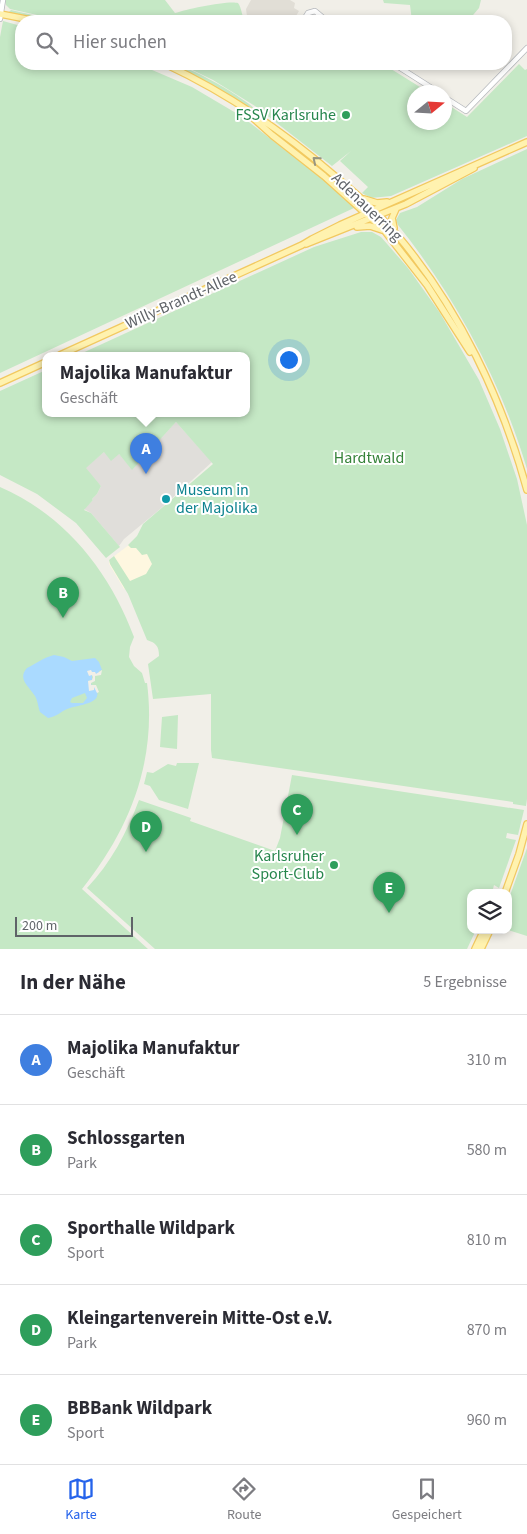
<!DOCTYPE html>
<html lang="de">
<head>
<meta charset="utf-8">
<style>
  body { margin:0; font-family:"Source Sans 3",sans-serif; background:#f7f7f7; color:#2b2b33 }
  .controls { position:absolute; right:15px; bottom:15px; display:grid; overflow:hidden; border-radius:10px; box-shadow:0 2px 8px #0003 }
  .controls button { width:45px; height:45px; display:grid; place-items:center; padding:0; border:0; border-bottom:1px solid #e1e1e2; background:#fff; color:#2b2b33; font:25px sans-serif }
  .compass { position:absolute; left:407px; top:85px; width:45px; height:45px; border-radius:50%; background:#fff; box-shadow:0 2px 8px #0003; rotate:72deg }
  .scale { position:absolute; left:15px; bottom:12px; width:118px; box-sizing:border-box; padding-left:5px; border:2px solid #5f6368; border-top:0; font-size:14px; line-height:18px; white-space:nowrap; color:#5f6368; -webkit-text-stroke:4px #fff; paint-order:stroke }
  .you { position:absolute; left:288px; top:359px; width:18px; height:18px; margin:-12px; border:4px solid #fff; border-radius:50%; background:#1a73e8; box-shadow:0 0 0 8px #1a73e833 }
  .badge { display:grid; place-items:center; width:32px; height:32px; border-radius:50%; background:#2563eb; color:#fff; font-size:16px; font-weight:700 }
  .pin { position:absolute; translate:-50% -41px; filter:drop-shadow(0 1px 2px #0008) }
  .pin::after { content:''; position:absolute; top:26px; width:18px; height:15px; background:inherit; clip-path:polygon(0 0,100% 0,50% 100%) }
  .popup { position:absolute; left:42px; top:352px; width:208px; height:65px; box-sizing:border-box; display:grid; place-content:center; border-radius:10px; background:#fff; filter:drop-shadow(0 1px 4px #0005); font-size:16px; white-space:nowrap; color:#7c7c81 }
  .popup b { font-size:19px; color:#2b2b33 }
  .popup::after { content:''; position:absolute; left:50%; top:100%; margin-left:-10px; border:10px solid transparent; border-top-color:#fff }
  .list { margin:0; padding:0; list-style:none }
  h2 { display:flex; justify-content:space-between; align-items:center; height:65px; margin:0; padding:0 20px; font-size:21px }
  h2 small { font-size:16px; font-weight:400; color:#7c7c81 }
  .list li { display:grid; grid-template-columns:32px 1fr auto; gap:15px; align-items:center; box-sizing:border-box; height:90px; padding:0 20px; border-top:1px solid #e1e1e2 }
  .list b { display:block; font-size:19px; white-space:nowrap }
  .list p { margin:0; font-size:16px; white-space:nowrap; color:#7c7c81 }
  .list em { font-size:16px; font-style:normal; color:#7c7c81 }
  .icon { flex:none; width:28px; height:28px; fill:none; stroke:currentColor; stroke-width:2; stroke-linecap:round; stroke-linejoin:round }
  .map { position:relative; flex:none; width:527px; height:949px; overflow:hidden }
  .search { position:absolute; background:#fff; box-shadow:0 2px 8px #0003; left:15px; right:15px; top:15px; height:55px; display:flex; align-items:center; gap:12px; box-sizing:border-box; padding:0 18px; border-radius:20px; color:#7c7c81; font-size:19px }
  .sheet { height:515px; background:#fff }
  nav { display:flex; justify-content:space-around; align-items:center; box-sizing:border-box; height:70px; border-top:1px solid #e1e1e2; background:#fff; font-size:14px; color:#7c7c81 }
  nav a { display:grid; justify-items:center; gap:2px }
  nav .on { color:#2563eb }
  .map>svg:first-child { display:block }
  .commercial { fill:#fef7e0 }
  .industrial { fill:#e0deda }
  .education { fill:#e1ded6 }
  .green { fill:#c5e8c5 }
  .water { fill:#aadaff; fill-rule:evenodd }
  .pier { fill:#f1efe8 }
  .lines { fill:none; stroke-linecap:round; stroke-linejoin:round }
  .minor-casing { stroke:#b5b8bc; stroke-width:6 }
  .major-casing { stroke:#f2c960; stroke-width:8 }
  .minor { stroke:#fff; stroke-width:4.5 }
  .major { stroke:#fff2af; stroke-width:5.5 }
  .oneway { stroke:#979581 }
  .leisure-dot { fill:#2e9e5b; stroke:#fff; stroke-width:2 }
  .culture-dot { fill:#0f9aa8; stroke:#fff; stroke-width:2 }
  .labels { text-anchor:middle; dominant-baseline:central; stroke-width:4; stroke-linejoin:round; paint-order:stroke }
  .leisure-label { font-size:16px; fill:#27864d; stroke:#fff; text-anchor:end }
  .street-label { font-size:16px; fill:#5f6368; stroke:#fff }
  .park-label { font-size:16px; fill:#348238; stroke:#fff }
  .culture-label { font-size:16px; fill:#0d838f; stroke:#fff; text-anchor:start }
</style>
</head>
<body>
<div class="map">
<svg width="527" height="949" viewBox="0 0 527 949">
  <rect width="100%" height="100%" fill="#f1efe8"/>
  <path class="commercial" d="M138 538 160 568 124 589 109 564V560Z"/>
  <path class="industrial" d="M176 422 212 462 159 510 124 539 119 546 91 513 84 509 93 500 92 499 97 494 101 486 85 468 104 452 119 454 132 469Z"/>
  <path class="education" d="M251 0H290L295 3 294 8 299 11 293 21H253L247 16 246 9Z"/>
  <path class="green" d="M5 0H165L175 13C187 9 229 0 238 3 242 8 241 16 246 21H64L10 9 6 5Z
    M383 0H481L479 8 468 21H412L410 5 384 3Z
    M11 10 59 21H49L14 14 9 12Z
    M3 21 21 26V64H138L192 87 241 116 325 181 354 208 0 373V37Z
    M171 64C187 64 243 97 255 109L253 110 213 85Z
    M180 64H383L428 92H414V122H444L445 103 467 117 519 64 525 70 527 69V136L391 196 371 198 362 193 368 187 340 161 351 151 332 166 255 106 213 80Z
    M527 149V469C501 381 455 296 398 225L396 220 400 213 417 207 462 179Z
    M361 232H372L381 237 408 268 440 313 479 380 500 429 517 479 527 525V799L526 806 513 804V802L212 758 211 750V694L153 699 148 664 159 656C159 646 156 643 147 640L128 594 110 564 109 560 114 556 130 581 146 574 152 564 147 554 142 555 136 548H131L128 545 137 536 143 524 213 464 176 422 132 470 119 454 111 461 104 452 86 468 101 486 97 494 92 499 93 500 84 510 91 513 120 547 106 558 76 523 37 494 0 475V391L46 370V413H246V355H78L314 247Z
    M0 487C65 515 110 572 134 637L130 647 129 657 134 666 142 673 145 683H147C157 761 130 829 82 889L148 949H0Z
    M178 715 177 749 160 747 162 717Z
    M177 763H199L188 809 159 800 150 786 144 784 147 772 153 773 168 764 176 766Z
    M292 775 524 810 518 835 507 833 506 838 516 840 499 888 494 885 493 889 497 893H471V930H476L467 949H155L87 888C111 863 127 832 139 800L191 818 190 821 275 851 280 838Z
    M527 848V936L508 930V901Z"/>
  <path class="water" d="M54 655 64 657 72 661 95 658 99 662 102 670 99 671V673L92 675V680L88 681C90 684 94 686 96 689 104 704 77 705 70 708 62 710 57 717 48 718L40 712C38 707 38 701 35 696 29 686 17 679 27 668 37 663 43 658 54 655ZM85 693 87 698 83 703H72L70 702 72 698Z"/>
  <path class="pier" d="M91 670 92 672H95L96 674 102 670 101 675 95 676V681L91 683V685H96L99 692 97 693 94 687V690L89 691 88 681 92 680 93 677 92 675 89 676 87 671Z"/>
  <g class="lines">
    <defs>
      <path id="minor" d="M0 19 3 0
        M303 21 308 13 315 11 327 21
        M394 64 438 92
        M444 97 466 111 527 48"/>
      <path id="major" d="M0 14 36 21
        M165 64C227 93 283 131 335 176 357 194 379 213 398 236 459 309 502 398 527 490
        M243 109 272 135 324 176 384 230 427 285 470 352
        M364 199 377 203 387 202
        M357 227 370 226 382 230
        M394 228 392 218 396 209
        M306 244 406 204 474 168
        M60 355 302 245 312 239 340 225 527 142
        M0 383 46 362
        M505 893 519 854 527 824
        M475 949 484 930
        M481 949 490 930"/>
    </defs>
    <use href="#minor" class="minor-casing"/>
    <use href="#major" class="major-casing"/>
    <use href="#minor" class="minor"/>
    <use href="#major" class="major"/>
  </g>
  <defs><path id="oneway-chevron" d="M-2-3.5L2.5 0L-2 3.5" fill="none" stroke-width="1.6" stroke-linecap="round" stroke-linejoin="round" transform="scale(1.25)"/></defs>
  <use class="oneway" href="#oneway-chevron" transform="translate(316 160) rotate(-140)"/>
  <g class="leisure-dot">
    <circle cx="346" cy="115" r="5"/>
    <circle cx="334" cy="865" r="5"/>
  </g>
  <circle class="culture-dot" cx="166" cy="499" r="5"/>
  <g class="labels">
    <g class="leisure-label">
      <text x="336" y="115">FSSV Karlsruhe</text>
      <text x="324" y="856">Karlsruher<tspan x="324" dy="18">Sport-Club</tspan></text>
    </g>
    <g class="street-label">
      <text transform="translate(367 207) rotate(44)">Adenauerring</text>
      <text transform="translate(181 300) rotate(-24)">Willy-Brandt-Allee</text>
    </g>
    <g class="park-label">
      <text x="369" y="458">Hardtwald</text>
    </g>
    <g class="culture-label">
      <text x="176" y="490">Museum in<tspan x="176" dy="18">der Majolika</tspan></text>
    </g>
  </g>
</svg>
<div class="controls">
<button><svg class="icon" aria-label="layers" viewBox="0 0 24 24"><path d="M12 4l9 5-9 5-9-5zM3 14l9 5 9-5"/></svg></button>
</div>
<svg class="compass" viewBox="-18 -18 36 36"><path d="M0-13l5 13h-10z" fill="#e53935"/><path d="M0 13l5-13h-10z" fill="#7c7c81"/></svg>
<div class="scale">200 m</div>
<div class="you"></div>
<div class="pin badge" style="left:146px;top:474px;background:#3f7fe0">A</div>
<div class="popup"><b>Majolika Manufaktur</b>Geschäft</div>
<div class="pin badge" style="left:63px;top:618px;background:#2e9e5b">B</div>
<div class="pin badge" style="left:297px;top:835px;background:#2e9e5b">C</div>
<div class="pin badge" style="left:146px;top:852px;background:#2e9e5b">D</div>
<div class="pin badge" style="left:389px;top:913px;background:#2e9e5b">E</div>
<div class="search"><svg class="icon" aria-label="search" viewBox="0 0 24 24"><circle cx="10" cy="10" r="6"/><path d="M15 15l6 6"/></svg>Hier suchen</div>
</div>
<section class="sheet">
<h2>In der Nähe<small>5 Ergebnisse</small></h2>
<ul class="list">
<li><span class="badge" style="background:#3f7fe0">A</span><div><b>Majolika Manufaktur</b><p>Geschäft</p></div><em>310 m</em></li>
<li><span class="badge" style="background:#2e9e5b">B</span><div><b>Schlossgarten</b><p>Park</p></div><em>580 m</em></li>
<li><span class="badge" style="background:#2e9e5b">C</span><div><b>Sporthalle Wildpark</b><p>Sport</p></div><em>810 m</em></li>
<li><span class="badge" style="background:#2e9e5b">D</span><div><b>Kleingartenverein Mitte-Ost e.V.</b><p>Park</p></div><em>870 m</em></li>
<li><span class="badge" style="background:#2e9e5b">E</span><div><b>BBBank Wildpark</b><p>Sport</p></div><em>960 m</em></li>
</ul>
</section>
<nav>
<a class="on"><svg class="icon" aria-label="map" viewBox="0 0 24 24"><path d="M3 6l6-2 6 2 6-2v14l-6 2-6-2-6 2zM9 4v14M15 6v14"/></svg>Karte</a>
<a><svg class="icon" aria-label="directions" viewBox="0 0 24 24"><path d="M12 3l9 9-9 9-9-9zM9 14v-3h6M13 9l2 2-2 2"/></svg>Route</a>
<a><svg class="icon" aria-label="saved" viewBox="0 0 24 24"><path d="M7 4h10v16l-5-4-5 4z"/></svg>Gespeichert</a>
</nav>
</body>
</html>
